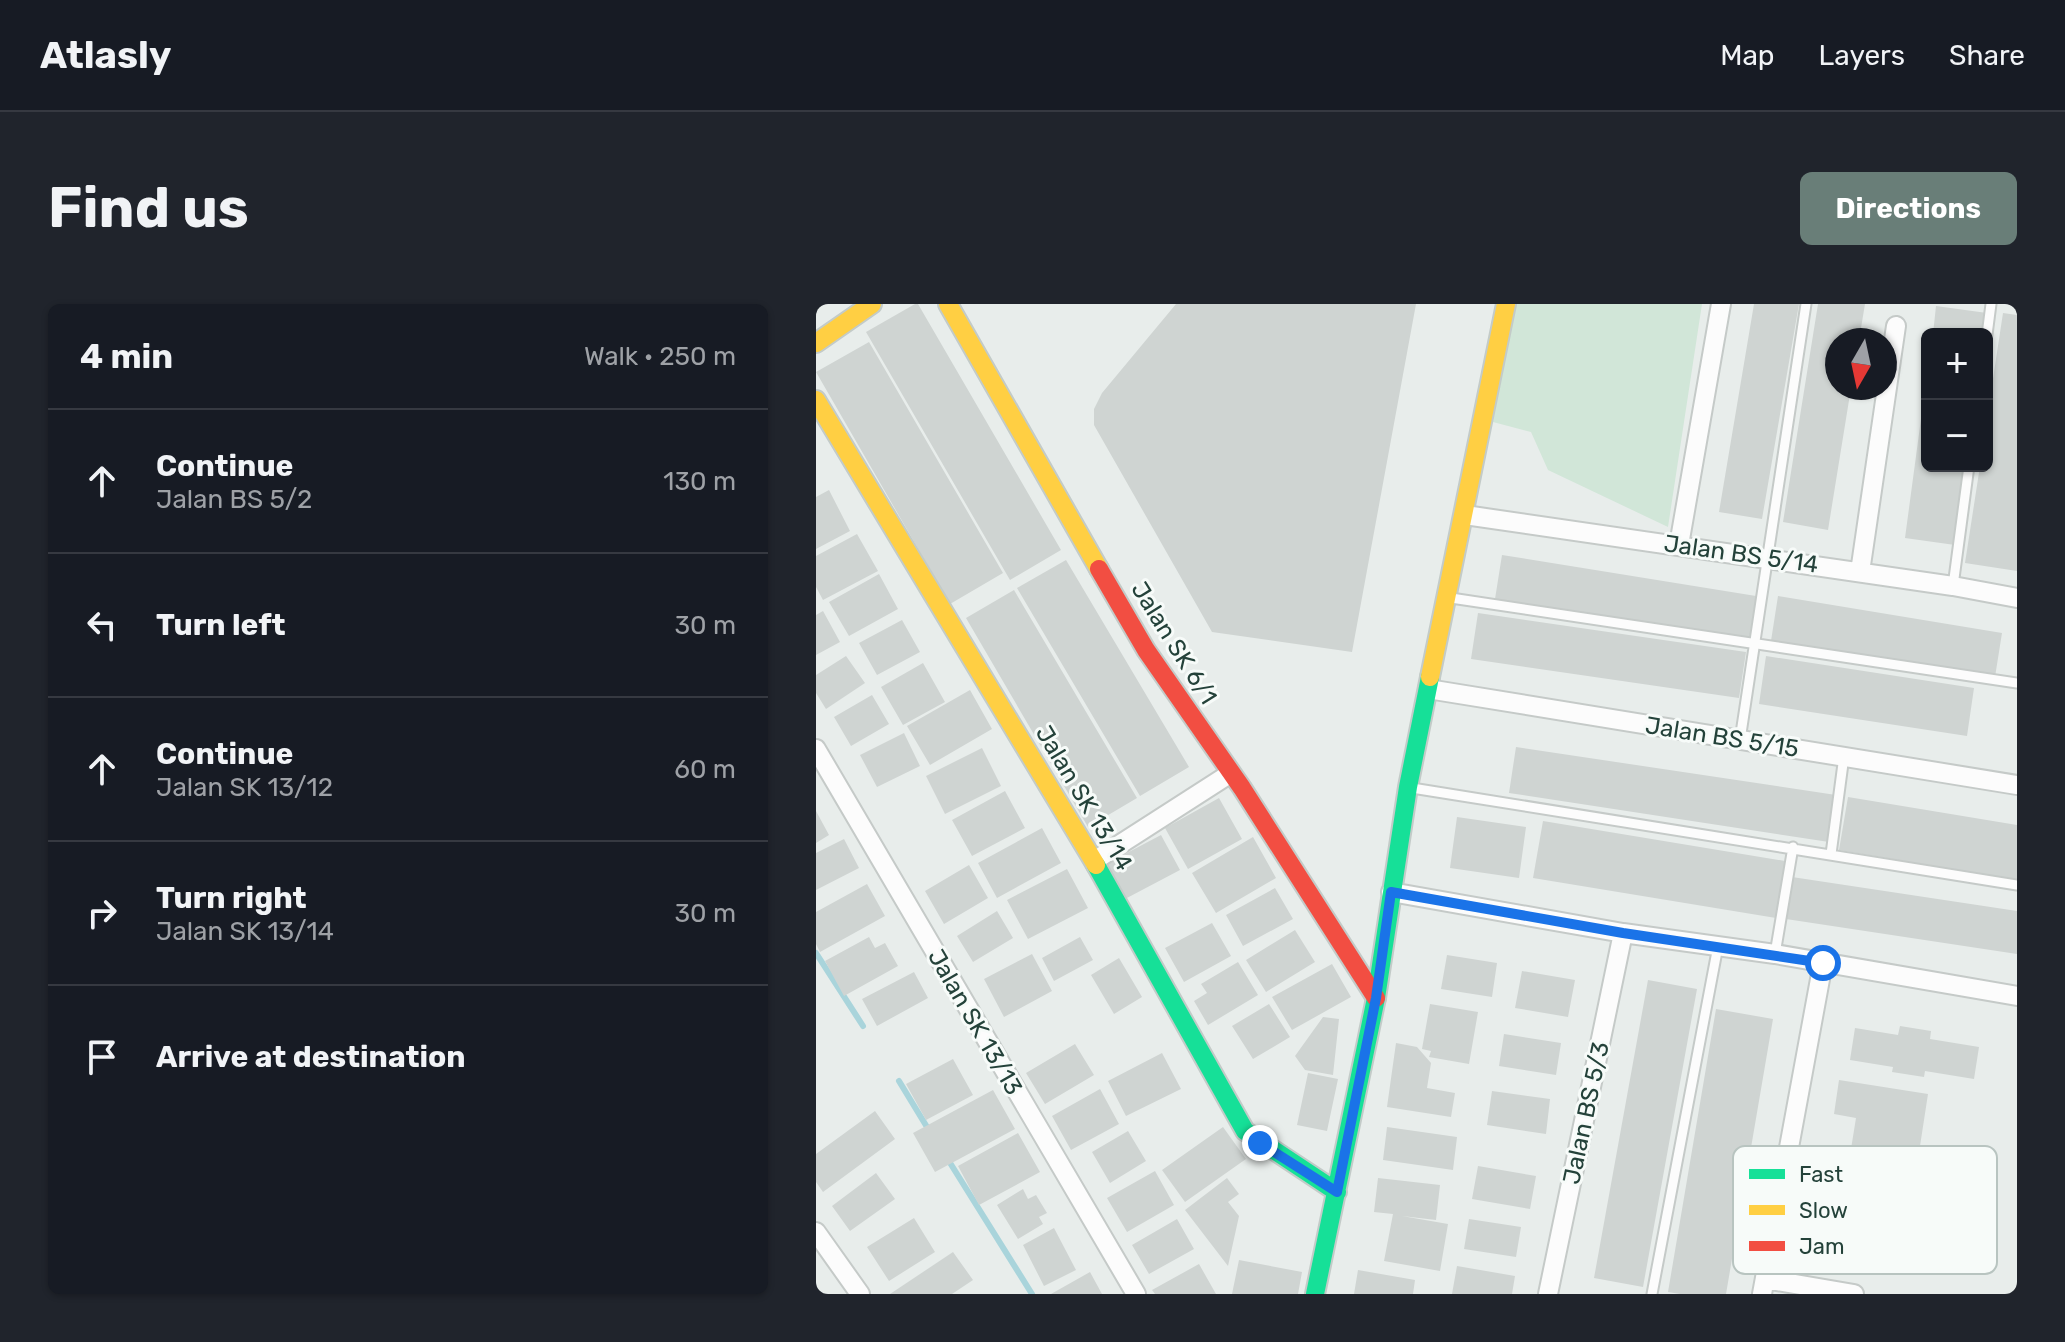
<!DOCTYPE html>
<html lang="en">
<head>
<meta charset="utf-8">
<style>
  body { margin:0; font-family:Rubik,sans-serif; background:#20242c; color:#f1f3f6 }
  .controls { position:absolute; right:24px; top:24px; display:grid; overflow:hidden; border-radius:12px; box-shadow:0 2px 6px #0004 }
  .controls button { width:72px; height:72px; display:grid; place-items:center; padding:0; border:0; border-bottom:2px solid #363941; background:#171b24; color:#f1f3f6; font:40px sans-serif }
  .compass { position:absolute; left:1009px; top:24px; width:72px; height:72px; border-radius:50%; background:#171b24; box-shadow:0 2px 6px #0004; rotate:189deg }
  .stop { position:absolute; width:24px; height:24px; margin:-18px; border:6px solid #1a73e8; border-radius:50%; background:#fff }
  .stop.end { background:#1a73e8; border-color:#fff; box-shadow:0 2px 8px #0008 }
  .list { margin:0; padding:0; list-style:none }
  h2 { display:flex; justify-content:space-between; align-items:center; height:104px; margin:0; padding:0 32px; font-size:34px }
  h2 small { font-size:26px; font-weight:400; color:#9ea1a6 }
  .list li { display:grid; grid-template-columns:52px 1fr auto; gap:24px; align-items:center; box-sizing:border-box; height:144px; padding:0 32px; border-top:2px solid #363941 }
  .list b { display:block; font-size:30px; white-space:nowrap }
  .list p { margin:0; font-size:26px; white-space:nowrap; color:#9ea1a6 }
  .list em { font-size:26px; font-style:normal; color:#9ea1a6 }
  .icon { flex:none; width:44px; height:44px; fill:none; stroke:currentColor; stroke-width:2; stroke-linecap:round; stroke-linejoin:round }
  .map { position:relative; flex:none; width:1201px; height:990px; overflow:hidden; border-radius:12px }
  header { display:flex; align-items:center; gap:48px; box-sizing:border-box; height:112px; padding:0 40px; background:#171b24; border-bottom:2px solid #363941 }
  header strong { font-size:38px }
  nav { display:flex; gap:44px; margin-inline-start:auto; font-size:28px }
  .intro { display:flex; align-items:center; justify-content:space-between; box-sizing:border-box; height:192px; padding:0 48px }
  h1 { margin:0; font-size:56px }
  .button { padding:20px 36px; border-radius:12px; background:#697e78; color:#fff; font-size:28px; font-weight:700 }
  main { display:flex; gap:48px; padding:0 48px }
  aside { flex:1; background:#171b24; border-radius:12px; box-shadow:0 2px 6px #0004 }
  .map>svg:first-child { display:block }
  .green { fill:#d1e6d8 }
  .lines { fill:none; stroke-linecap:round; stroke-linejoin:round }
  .stream { stroke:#a9d4db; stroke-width:6 }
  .building { fill:#cfd4d2 }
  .lane-casing { stroke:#c5cac8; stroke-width:13 }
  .street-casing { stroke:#c5cac8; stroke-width:22 }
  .fast-casing { stroke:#c3cbc8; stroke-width:22 }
  .slow-casing { stroke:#c3cbc8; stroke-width:22 }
  .jam-casing { stroke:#c3cbc8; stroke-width:22 }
  .lane { stroke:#fcfcfc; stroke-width:9 }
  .street { stroke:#fcfcfc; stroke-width:18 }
  .fast { stroke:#16e098; stroke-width:18 }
  .slow { stroke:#ffcf43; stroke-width:18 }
  .jam { stroke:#f24e42; stroke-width:18 }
  .route { stroke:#1a73e8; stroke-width:10 }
  .labels { text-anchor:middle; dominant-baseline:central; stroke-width:6; stroke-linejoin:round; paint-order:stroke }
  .street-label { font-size:24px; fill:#24423a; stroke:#f7fbf9 }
  .key { fill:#f7fbf9; stroke:#b8c4c0; stroke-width:2 }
  .key-label { font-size:22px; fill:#24423a }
</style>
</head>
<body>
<header>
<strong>Atlasly</strong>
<nav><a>Map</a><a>Layers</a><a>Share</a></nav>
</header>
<div class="intro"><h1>Find us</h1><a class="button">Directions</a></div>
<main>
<aside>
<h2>4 min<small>Walk · 250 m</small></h2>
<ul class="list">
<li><svg class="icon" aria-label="ahead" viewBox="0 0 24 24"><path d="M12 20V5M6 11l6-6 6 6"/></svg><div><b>Continue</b><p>Jalan BS 5/2</p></div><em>130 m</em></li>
<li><svg class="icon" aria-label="left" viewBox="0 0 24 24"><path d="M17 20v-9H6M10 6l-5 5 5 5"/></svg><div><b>Turn left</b></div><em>30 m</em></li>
<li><svg class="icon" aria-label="ahead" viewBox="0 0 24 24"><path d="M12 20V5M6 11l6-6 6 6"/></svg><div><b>Continue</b><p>Jalan SK 13/12</p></div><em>60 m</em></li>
<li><svg class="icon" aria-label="right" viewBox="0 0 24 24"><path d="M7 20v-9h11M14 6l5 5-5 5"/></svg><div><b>Turn right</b><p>Jalan SK 13/14</p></div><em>30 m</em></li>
<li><svg class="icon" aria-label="arrive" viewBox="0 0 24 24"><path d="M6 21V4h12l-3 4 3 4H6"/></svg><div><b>Arrive at destination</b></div></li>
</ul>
</aside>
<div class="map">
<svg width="1201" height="990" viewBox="0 0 1201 990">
  <rect width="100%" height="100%" fill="#e8edeb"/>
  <path class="green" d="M697 0H886L852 223 732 166 715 128 677 118Z"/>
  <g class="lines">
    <path class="stream" d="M0 649 47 722
      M83 777 114 828
      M131 854 216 990"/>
  </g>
  <path class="building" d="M99 0H102L245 246 194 276 50 28Z
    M360 0H600L536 348 396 328 278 121V105L286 89Z
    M938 0H983L946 215 903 208Z
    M1002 0H1049L1043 36H1021V84H1035L1012 226 967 218Z
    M1120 2 1171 9 1168 30H1117Z
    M1187 9 1201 11V267L1149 259 1164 162H1171V114Z
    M53 38 187 269 134 300 0 68Z
    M1109 85 1111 162H1150L1139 241 1089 234Z
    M13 186 34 227 0 245V193Z
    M41 230 62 267 7 296 0 283V252Z
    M686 251 940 292 933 336 679 295Z
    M250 256 373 463 324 492 201 284Z
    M63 270 82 305 33 332 13 298Z
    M198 286 321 494 272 523 150 314Z
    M962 292 1186 329 1179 373 955 337Z
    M7 307 24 338 0 351V311Z
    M662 309 930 348 923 394 655 355Z
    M86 316 104 348 61 371 43 339Z
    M30 352 49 379 10 405 0 389V371Z
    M950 352 1158 384 1151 432 943 400Z
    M107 359 129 398 87 421 65 383Z
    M154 386 176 425 114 461 91 422Z
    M56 391 73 420 35 442 18 413Z
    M88 429 104 462 61 483 44 451Z
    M700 443 1020 491 1013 538 693 489Z
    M166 444 185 482 129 510 110 472Z
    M189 487 209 524 156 552 136 516Z
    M1032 493 1201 521V576L1023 546Z
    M403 494 426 535 372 565 349 524Z
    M0 507 13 531 0 539Z
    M641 513 710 523 703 574 634 564Z
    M727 517 969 557 960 614 717 574Z
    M226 524 245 559 181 594 162 559Z
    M345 531 364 566 309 595 290 560Z
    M437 533 460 574 400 609 376 569Z
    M28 535 43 564 0 586V549Z
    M153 561 172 594 128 620 109 587Z
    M251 565 272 604 212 635 191 596Z
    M976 573 1201 607V650L970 615Z
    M51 580 69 612 4 648 0 640V608Z
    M459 584 477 615 427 642 410 611Z
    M181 607 197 634 157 658 141 632Z
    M396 619 415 652 368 678 349 644Z
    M479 626 499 658 450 688 430 656Z
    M53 633 59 644 69 639 82 662 28 692 9 657Z
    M264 633 277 656 238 677 226 654Z
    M216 650 236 687 188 713 168 675Z
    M631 651 681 659 676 693 625 685Z
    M303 654 326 693 298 710 275 671Z
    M422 658 442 691 392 721 378 697 391 689 385 680Z
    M516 660 535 693 476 726 456 693Z
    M706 667 759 676 752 713 699 704Z
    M98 668 112 694 61 722 46 695Z
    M832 676 881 685 827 983 778 974Z
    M453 700 474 733 437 755 416 722Z
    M614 700 662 708 653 760 613 753 615 747 606 745Z
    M900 705 957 715 910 990H864L852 988Z
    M507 713 523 715 517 771 489 766 479 752Z
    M1084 722 1115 727 1114 735 1163 743 1158 775 1109 767 1108 773 1076 768 1077 763 1034 756 1039 724 1082 731Z
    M688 730 745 739 740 771 683 762Z
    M580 739 601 743 615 759 611 784 639 789 635 813 571 803Z
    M259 740 278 771 229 800 210 769Z
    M346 749 365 785 310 812 292 777Z
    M137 755 157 791 110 816 90 780Z
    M492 769 522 775 511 827 481 821Z
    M1023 776 1112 790 1098 881 1116 884 1115 891 1176 900 1170 936 1140 932 1138 950 1116 946 1119 928 1024 913 1040 814 1018 810Z
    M284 785 303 820 255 846 236 812Z
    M177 786 199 825 119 868 97 829Z
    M676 787 734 795 730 830 671 821Z
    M59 807 79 835 7 888 0 878V850Z
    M407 823 430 855 369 898 346 866Z
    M571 823 641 833 637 866 567 856Z
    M312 827 330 857 294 879 276 848Z
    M202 829 224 868 163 901 142 862Z
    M662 862 720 872 714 905 656 895Z
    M339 867 358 901 311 928 291 894Z
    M60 869 79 895 34 927 16 902Z
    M411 874 423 890 412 898 423 912 412 962 369 906Z
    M562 874 624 881 620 916 586 912 632 920 624 967 568 957 577 910 558 908Z
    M207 885 212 895 220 891 231 909 223 913 227 920 202 935 181 901Z
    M98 914 119 948 73 977 51 943Z
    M361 915 378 945 333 970 316 941Z
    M653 915 705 923 700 953 648 945Z
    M238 924 260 966 228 982 207 941Z
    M137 948 157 976 136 990H74Z
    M423 956 486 968 482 990H416Z
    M383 960 400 990H339L336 986Z
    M641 962 699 972 696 990H636Z
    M542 966 599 976 597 990H538Z
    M274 968 286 990H235Z"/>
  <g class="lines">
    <defs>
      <path id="lane" d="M1171 31 1175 0
        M1137 282 1153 162
        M635 294 1201 379
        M924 436 990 0
        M596 484 1201 581
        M1015 550 1028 452
        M959 650 977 543
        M836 990 902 642"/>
      <path id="street" d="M649 211 1137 282 1201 294
        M863 241 905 0
        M1044 268 1080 22
        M612 385 1201 481
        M0 445 320 990
        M278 557 415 469
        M575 588 807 629 959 650 1201 692
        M0 928 44 990
        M949 975 1038 990
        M732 990 807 629
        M946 990 1007 659"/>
      <path id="fast" d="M280 561 429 827 521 888
        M499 990 560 694 592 483 614 373"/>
      <path id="slow" d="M132 0 283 265
        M0 39 56 0
        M0 96 280 561
        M614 373 690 0"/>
      <path id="jam" d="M283 265 330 346 426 484 560 694"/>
    </defs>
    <use href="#lane" class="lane-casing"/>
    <use href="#street" class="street-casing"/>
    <use href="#fast" class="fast-casing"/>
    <use href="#slow" class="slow-casing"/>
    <use href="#jam" class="jam-casing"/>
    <use href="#lane" class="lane"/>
    <use href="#street" class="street"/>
    <use href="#fast" class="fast"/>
    <use href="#slow" class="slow"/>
    <use href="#jam" class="jam"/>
  </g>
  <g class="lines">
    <path class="route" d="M444 839 521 888 560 694 575 588 807 629 1007 659"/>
  </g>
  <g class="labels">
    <g class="street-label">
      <text transform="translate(925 250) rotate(8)">Jalan BS 5/14</text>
      <text transform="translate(358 339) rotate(58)">Jalan SK 6/1</text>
      <text transform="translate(906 433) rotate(9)">Jalan BS 5/15</text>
      <text transform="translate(268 494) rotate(59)">Jalan SK 13/14</text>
      <text transform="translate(159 718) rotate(60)">Jalan SK 13/13</text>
      <text transform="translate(770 809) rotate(-78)">Jalan BS 5/3</text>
    </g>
  </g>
  <rect x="917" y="842" width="264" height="128" rx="12" class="key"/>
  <rect x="933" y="865" width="36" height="10" fill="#16e098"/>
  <rect x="933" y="901" width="36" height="10" fill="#ffcf43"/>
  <rect x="933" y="937" width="36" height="10" fill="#f24e42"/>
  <g class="key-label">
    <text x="983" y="878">Fast</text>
    <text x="983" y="914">Slow</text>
    <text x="983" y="950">Jam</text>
  </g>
</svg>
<div class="controls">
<button>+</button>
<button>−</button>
</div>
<svg class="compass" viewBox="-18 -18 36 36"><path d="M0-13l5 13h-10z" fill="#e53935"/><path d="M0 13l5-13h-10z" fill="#9ea1a6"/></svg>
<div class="stop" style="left:1007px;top:659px"></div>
<div class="stop end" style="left:444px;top:839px"></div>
</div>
</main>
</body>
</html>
